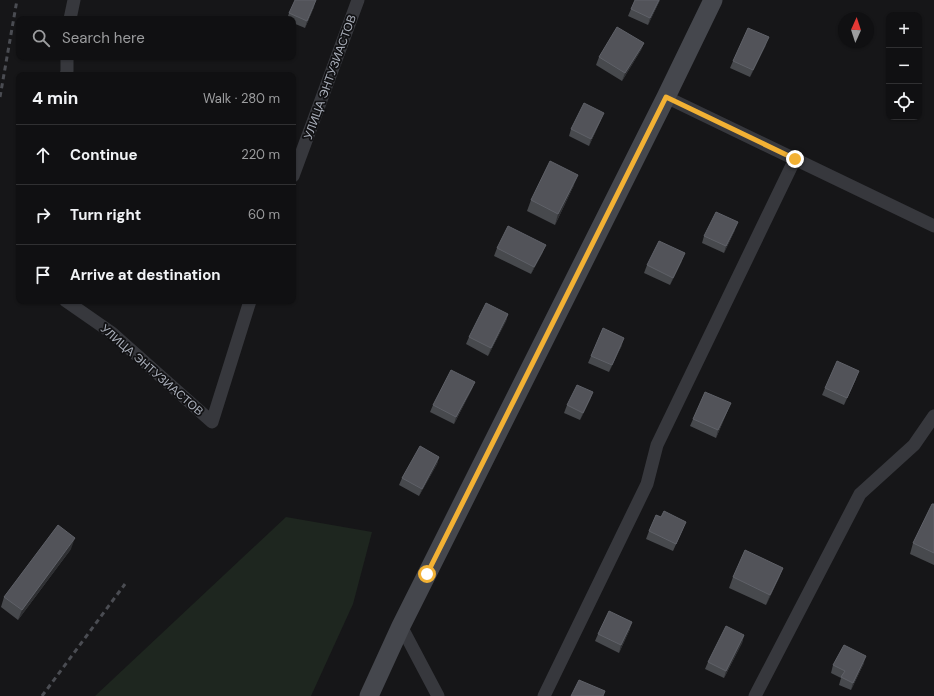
<!DOCTYPE html>
<html lang="en">
<head>
<meta charset="utf-8">
<style>
  body { margin:0; font-family:"DM Sans",sans-serif; background:#19191b; color:#f1f3f6 }
  .controls { position:absolute; right:12px; top:12px; display:grid; overflow:hidden; border-radius:8px; box-shadow:0 1px 3px #0004 }
  .controls button { width:36px; height:36px; display:grid; place-items:center; padding:0; border:0; border-bottom:1px solid #303032; background:#101012; color:#f1f3f6; font:20px sans-serif }
  .compass { position:absolute; left:838px; top:12px; width:36px; height:36px; border-radius:50%; background:#101012; box-shadow:0 1px 3px #0004; rotate:3deg }
  .stop { position:absolute; width:12px; height:12px; margin:-9px; border:3px solid #f2b134; border-radius:50%; background:#fff }
  .stop.end { background:#f2b134; border-color:#fff; box-shadow:0 1px 4px #0008 }
  .list { margin:0; padding:0; list-style:none }
  h2 { display:flex; justify-content:space-between; align-items:center; height:52px; margin:0; padding:0 16px; font-size:17px }
  h2 small { font-size:13px; font-weight:400; color:#9c9d9f }
  .list li { display:grid; grid-template-columns:26px 1fr auto; gap:12px; align-items:center; box-sizing:border-box; height:60px; padding:0 16px; border-top:1px solid #303032 }
  .list b { display:block; font-size:15px; white-space:nowrap }
  .list em { font-size:13px; font-style:normal; color:#9c9d9f }
  .icon { flex:none; width:22px; height:22px; fill:none; stroke:currentColor; stroke-width:2; stroke-linecap:round; stroke-linejoin:round }
  .map { position:relative; flex:none; width:934px; height:696px; overflow:hidden }
  .search { position:absolute; background:#101012; box-shadow:0 1px 3px #0004; left:16px; top:16px; width:280px; height:44px; display:flex; align-items:center; gap:10px; box-sizing:border-box; padding:0 14px; border-radius:8px; color:#9c9d9f; font-size:15px }
  .panel { position:absolute; background:#101012; box-shadow:0 1px 3px #0004; left:16px; top:72px; width:280px; height:232px; border-radius:8px }
  .map>svg:first-child { display:block }
  .green { fill:#1e261f }
  .lines { fill:none; stroke-linecap:round; stroke-linejoin:round }
  .street { stroke:#37383d; stroke-width:13 }
  .secondary { stroke:#45474d; stroke-width:19 }
  .rail { stroke:#4a4c52; stroke-width:3; stroke-dasharray:5 4; stroke-linecap:butt }
  .wall { fill:#47494d }
  .shaded-wall { fill:#2f3033 }
  .building { fill:#525359; stroke:#5f6168 }
  .route { stroke:#f2b134; stroke-width:5 }
  .labels { text-anchor:middle; dominant-baseline:central; stroke-width:3.5; stroke-linejoin:round; paint-order:stroke }
  .street-label { font-size:12px; fill:#a8adb8; stroke:#111113 }
</style>
</head>
<body>
<div class="map">
<svg width="934" height="696" viewBox="0 0 934 696">
  <rect width="100%" height="100%" fill="#161618"/>
  <path class="green" d="M286 517 372 532 353 604 311 696H95Z"/>
  <g class="lines">
    <path class="street" d="M70 19 74 0
      M66 75 67 71V57
      M666 97 934 226
      M293 176 358 0
      M66 301 112 333 212 422 250 301
      M401 626 438 696
      M544 696 647 484 657 445 795 159
      M755 696 860 494 914 445 934 416"/>
    <path class="secondary" d="M369 696 401 626 666 97 713 0"/>
    <path class="rail" d="M0 97 17 0
      M42 696 125 584"/>
  </g>
  <path class="wall" d="M660 0 648 25 628 16 631 9Z
    M314 7 305 28 293 23V19H287L289 13Z
    M644 43 641 50 622 81 596 65 599 57Z
    M766 45 750 77 730 68 733 61Z
    M601 120 589 146 569 136 571 129Z
    M574 185 555 225 527 211 531 200Z
    M735 230 724 253 702 243 704 236Z
    M497 248 543 252 531 274 494 256Z
    M682 261 670 285 644 273 647 265Z
    M508 314 506 321 488 356 466 344 469 337Z
    M622 345 609 372 588 363 591 356Z
    M856 379 844 405 822 395 825 388Z
    M475 382 472 389 454 424 430 412 433 405Z
    M593 392 590 400 580 420 564 413 567 405Z
    M728 410 716 438 690 426 693 419Z
    M439 457 437 464 419 496 399 485 402 478Z
    M934 504V565L910 554 913 543Z
    M683 529 673 551 646 539 649 531Z
    M71 549 18 620 1 607 4 597Z
    M783 568 779 578 766 605 729 588 733 577Z
    M630 629 619 653 595 641 598 634Z
    M744 635 742 643 724 678 705 669 708 662Z
    M864 663 851 690 839 685 841 678 831 673 833 665Z"/>
  <path class="shaded-wall" d="M316 0 314 7 305 28 307 21Z
    M659 0H660L648 25 650 18Z
    M769 37 766 45 750 77 753 70Z
    M644 43 641 50 622 81 625 73Z
    M604 113 601 120 589 146 591 139Z
    M578 175 574 185 555 225 558 214Z
    M738 222 735 230 724 253 726 246Z
    M546 245 543 252 531 274 534 267Z
    M685 253 682 261 670 285 673 278Z
    M508 314 506 321 488 356 491 348Z
    M624 338 622 345 609 372 612 365Z
    M859 371 856 379 844 405 847 398Z
    M475 382 472 389 454 424 456 417Z
    M593 392 590 400 580 420 583 413Z
    M731 403 716 438 718 430Z
    M439 457 437 464 419 496 422 489Z
    M75 538 71 549 18 620 22 610Z
    M783 568 779 578 766 605 770 595Z
    M632 622 630 629 619 653 621 645Z
    M744 635 742 643 724 678 726 671Z
    M866 656 864 663 851 690 853 683Z"/>
  <path class="building" d="M295 0H316L307 21 289 13Z
    M635 0H659L650 18 631 9Z
    M617 27 644 43 625 73 599 57Z
    M748 28 769 37 753 70 733 61Z
    M584 103 604 113 591 139 571 129Z
    M550 161 578 175 558 214 531 200Z
    M716 212 738 222 726 246 704 236Z
    M508 226 546 245 534 267 497 248Z
    M659 241 685 253 673 278 647 265Z
    M486 303 508 314 491 348 469 337Z
    M603 328 624 338 612 365 591 356Z
    M837 361 859 371 847 398 825 388Z
    M451 370 475 382 456 417 433 405Z
    M577 385 593 392 583 413 567 405Z
    M705 392 731 403 718 430 693 419Z
    M420 446 439 457 422 489 402 478Z
    M932 504H934V553L913 543Z
    M664 511 686 522 676 544 649 531 656 515 661 517Z
    M58 525 75 538 22 610 4 597Z
    M745 550 783 568 770 595 733 577Z
    M609 611 632 622 621 645 598 634Z
    M726 626 744 635 726 671 708 662Z
    M844 645 866 656 853 683 841 677 845 671 833 665Z
    M579 680 605 691 603 696H571Z"/>
  <g class="lines">
    <path class="route" d="M427 574 666 97 795 159"/>
  </g>
  <g class="labels">
    <g class="street-label">
      <text transform="translate(330 77) rotate(-70)">УЛИЦА ЭНТУЗИАСТОВ</text>
      <text transform="translate(152 370) rotate(41)">УЛИЦА ЭНТУЗИАСТОВ</text>
    </g>
  </g>
</svg>
<div class="controls">
<button>+</button>
<button>−</button>
<button><svg class="icon" aria-label="locate" viewBox="0 0 24 24"><circle cx="12" cy="12" r="6"/><path d="M12 2v4M12 18v4M2 12h4M18 12h4"/></svg></button>
</div>
<svg class="compass" viewBox="-18 -18 36 36"><path d="M0-13l5 13h-10z" fill="#e53935"/><path d="M0 13l5-13h-10z" fill="#9c9d9f"/></svg>
<div class="stop" style="left:427px;top:574px"></div>
<div class="stop end" style="left:795px;top:159px"></div>
<div class="search"><svg class="icon" aria-label="search" viewBox="0 0 24 24"><circle cx="10" cy="10" r="6"/><path d="M15 15l6 6"/></svg>Search here</div>
<section class="panel">
<h2>4 min<small>Walk · 280 m</small></h2>
<ul class="list">
<li><svg class="icon" aria-label="ahead" viewBox="0 0 24 24"><path d="M12 20V5M6 11l6-6 6 6"/></svg><div><b>Continue</b></div><em>220 m</em></li>
<li><svg class="icon" aria-label="right" viewBox="0 0 24 24"><path d="M7 20v-9h11M14 6l5 5-5 5"/></svg><div><b>Turn right</b></div><em>60 m</em></li>
<li><svg class="icon" aria-label="arrive" viewBox="0 0 24 24"><path d="M6 21V4h12l-3 4 3 4H6"/></svg><div><b>Arrive at destination</b></div></li>
</ul>
</section>
</div>
</body>
</html>
